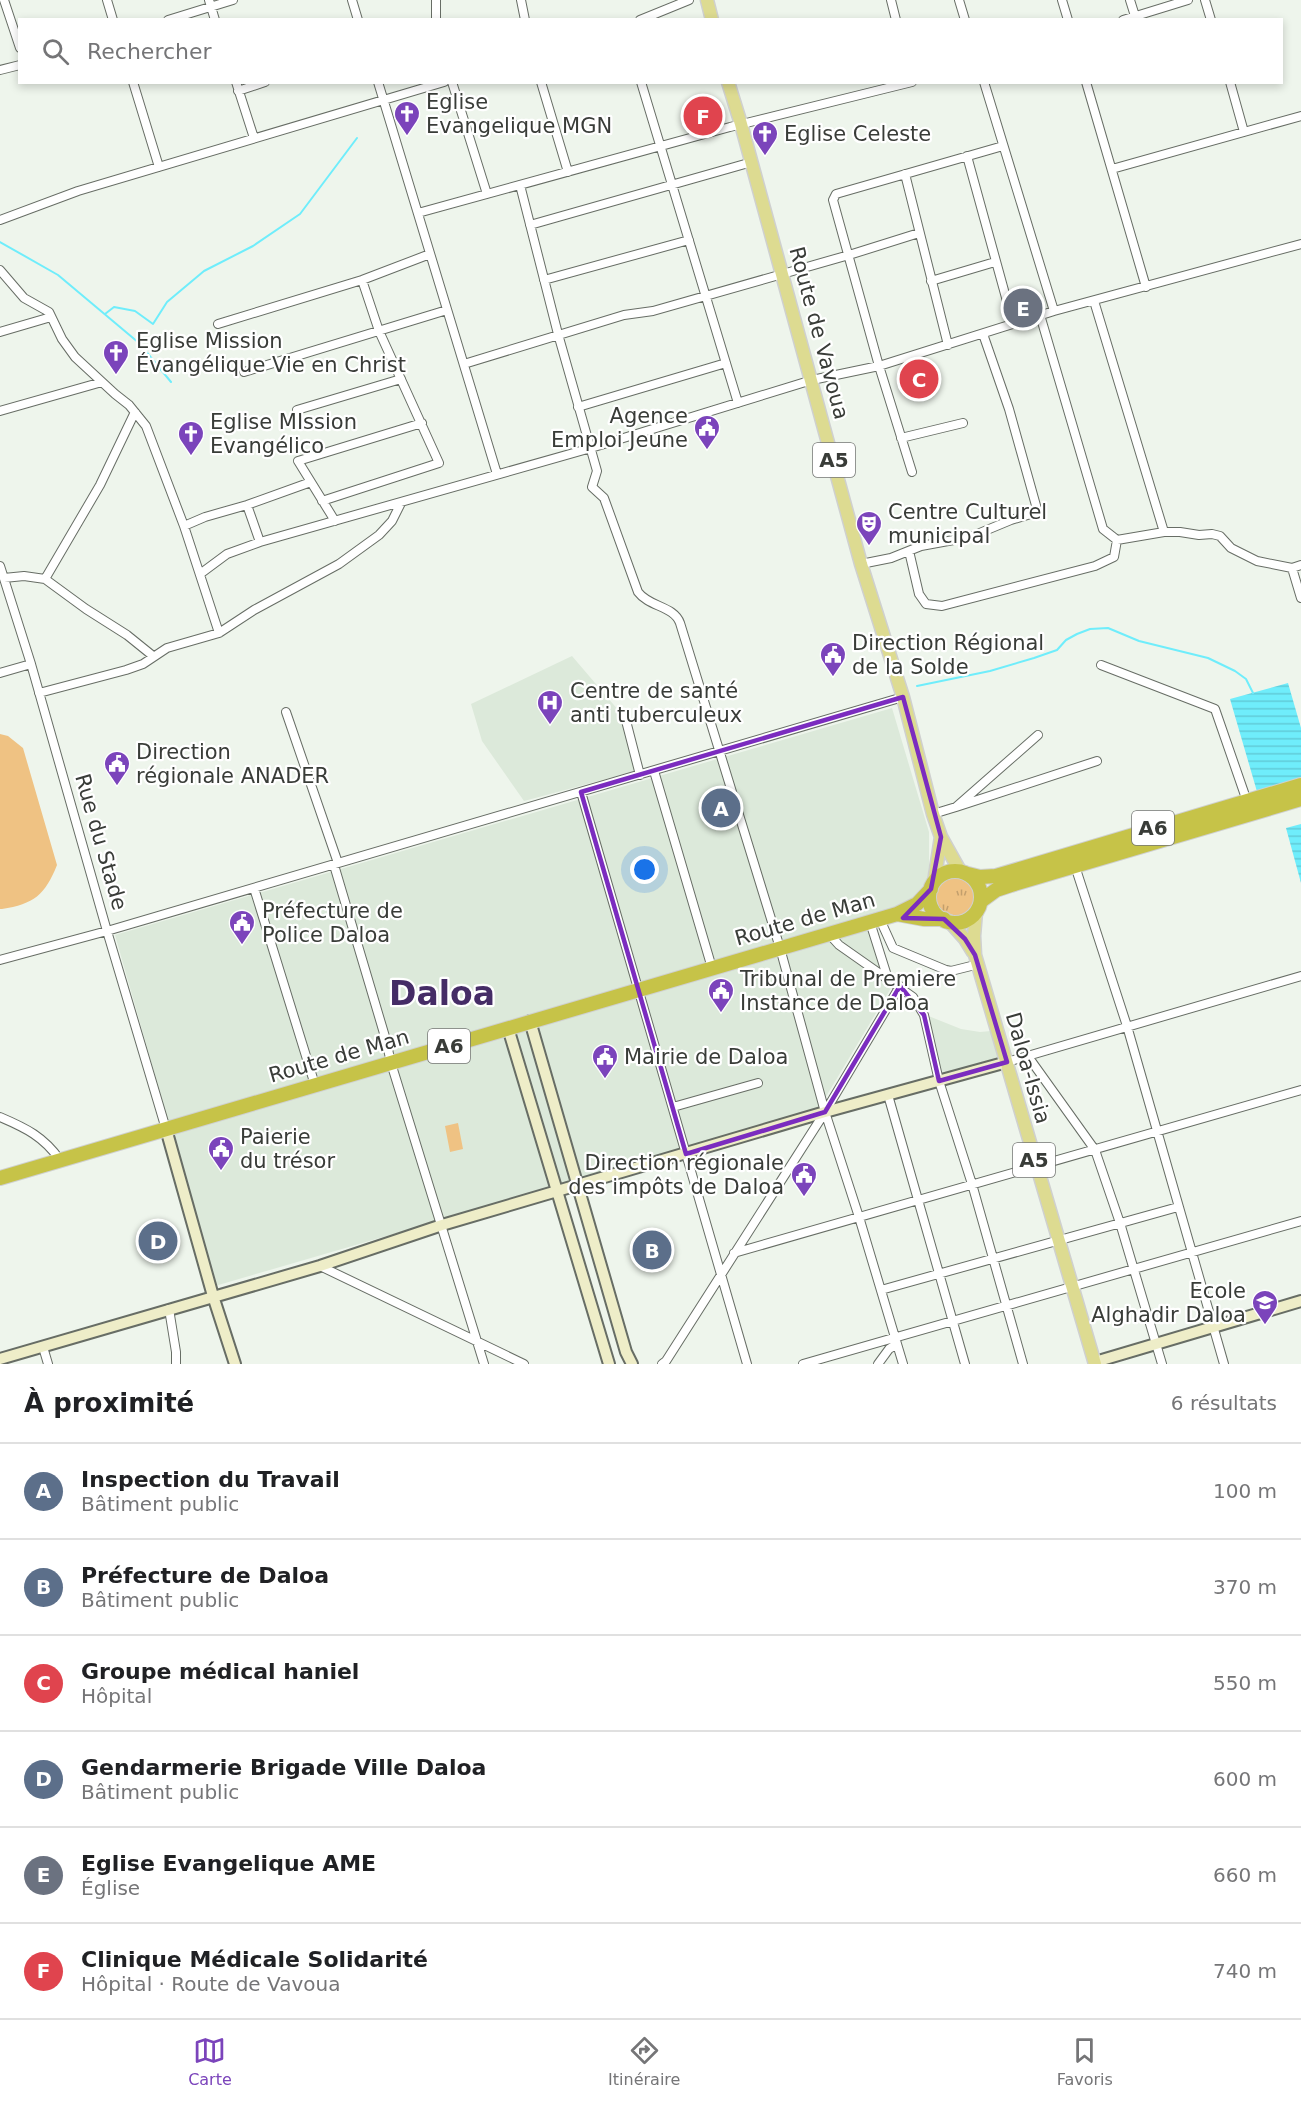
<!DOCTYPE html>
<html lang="fr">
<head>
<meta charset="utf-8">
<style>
  body { margin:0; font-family:"DejaVu Sans",sans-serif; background:#f6f6f6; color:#202124 }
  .you { position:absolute; left:645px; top:870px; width:21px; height:21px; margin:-15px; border:4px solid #fff; border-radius:50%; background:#1a73e8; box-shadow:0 0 0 9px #1a73e833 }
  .badge { display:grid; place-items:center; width:39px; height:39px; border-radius:50%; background:#7b44bb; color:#fff; font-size:20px; font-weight:700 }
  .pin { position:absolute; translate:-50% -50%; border:3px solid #fff; box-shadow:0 2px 6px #0006 }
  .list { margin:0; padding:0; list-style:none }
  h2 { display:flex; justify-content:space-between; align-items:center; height:78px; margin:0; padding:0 24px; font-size:26px }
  h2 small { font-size:20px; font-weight:400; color:#757577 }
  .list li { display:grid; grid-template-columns:39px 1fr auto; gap:18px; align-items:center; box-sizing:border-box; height:96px; padding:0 24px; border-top:2px solid #e0e0e0 }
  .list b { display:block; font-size:22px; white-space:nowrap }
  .list p { margin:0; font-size:20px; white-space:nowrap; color:#757577 }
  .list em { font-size:20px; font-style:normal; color:#757577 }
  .icon { flex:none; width:33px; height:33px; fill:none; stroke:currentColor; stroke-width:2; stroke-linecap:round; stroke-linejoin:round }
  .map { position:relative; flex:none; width:1301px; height:1364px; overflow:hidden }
  .search { position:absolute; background:#fff; box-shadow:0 3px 9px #0003; left:18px; right:18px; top:18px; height:66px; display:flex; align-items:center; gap:15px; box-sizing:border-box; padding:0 21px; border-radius:0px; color:#757577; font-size:22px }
  .sheet { height:654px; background:#fff }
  nav { display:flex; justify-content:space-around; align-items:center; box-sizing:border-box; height:84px; border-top:2px solid #e0e0e0; background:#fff; font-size:16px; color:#757577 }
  nav a { display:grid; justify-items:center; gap:3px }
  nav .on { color:#7b44bb }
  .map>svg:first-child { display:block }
  .built { fill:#dce9da }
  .grass { fill:url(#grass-tufts) }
  .garden { fill:#efc283 }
  .water { fill:url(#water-rules) }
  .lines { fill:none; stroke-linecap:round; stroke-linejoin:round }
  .stream { stroke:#6fedfb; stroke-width:2 }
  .street-casing { stroke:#676d65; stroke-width:10 }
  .secondary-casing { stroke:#676d65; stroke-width:14 }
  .primary-casing { stroke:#cfd0cf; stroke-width:15 }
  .highway-casing { stroke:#cfd0cf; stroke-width:16 }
  .street { stroke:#fff; stroke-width:8 }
  .secondary { stroke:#eeedc8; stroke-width:10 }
  .primary { stroke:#dddb91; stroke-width:12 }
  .highway { stroke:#c6c348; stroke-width:14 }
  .marked { fill:none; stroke:#7b2cbf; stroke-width:4.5; stroke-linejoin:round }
  .labels { text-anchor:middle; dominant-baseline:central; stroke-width:4.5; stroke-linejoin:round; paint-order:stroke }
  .shield { fill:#fff; stroke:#747674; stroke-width:1.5 }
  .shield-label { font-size:20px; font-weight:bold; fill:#393c38 }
  .poi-label { font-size:21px; fill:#393c38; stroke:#fff; text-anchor:start }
  .street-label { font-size:21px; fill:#393c38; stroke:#fff }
  .town-label { font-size:33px; font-weight:bold; fill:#452c66; stroke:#fff }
</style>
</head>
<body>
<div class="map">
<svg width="1301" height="1364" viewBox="0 0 1301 1364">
  <defs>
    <pattern id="grass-tufts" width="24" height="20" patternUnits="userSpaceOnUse" patternTransform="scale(1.5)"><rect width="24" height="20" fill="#efc283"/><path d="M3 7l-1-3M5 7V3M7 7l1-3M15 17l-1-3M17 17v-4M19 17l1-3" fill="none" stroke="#c39f6c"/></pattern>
    <pattern id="water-rules" width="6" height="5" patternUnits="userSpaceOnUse" patternTransform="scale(1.5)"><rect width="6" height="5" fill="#6fedfb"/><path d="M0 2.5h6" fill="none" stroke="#61ccd8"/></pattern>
  </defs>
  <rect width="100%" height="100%" fill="#eef5ec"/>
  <path class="built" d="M572 656 619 711 636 771 524 801 482 741 471 704Z
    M892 708 929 832V866L927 881 910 900 898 906 866 916 883 970 891 988 818 1110 215 1286 115 935Z
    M926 1015 961 1029 980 1032 991 1031 998 1058 942 1075Z"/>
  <path class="grass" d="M934 897a21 21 0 1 1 42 0a21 21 0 1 1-42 0Z"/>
  <path class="garden" d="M0 734 8 736 23 748 57 865C45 895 34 904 2 909H0Z
    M458 1123 463 1149 450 1152 445 1126Z"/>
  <path class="water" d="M1288 683 1301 728V783L1258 795 1230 699Z
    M1301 824V883L1286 828Z"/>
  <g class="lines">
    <path class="stream" d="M0 242 58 275 139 343 171 382
      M105 314 114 307 135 311 153 324 167 302 204 271 253 246 300 214 357 138
      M917 686 990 671 1034 658 1057 650 1066 640 1077 634 1090 629 1108 628 1139 641 1208 658 1235 671 1246 679 1253 693"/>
    <defs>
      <path id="street" d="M4 0 20 48
        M107 0 113 20
        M209 0 215 20
        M352 0 358 20
        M436 0V20
        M521 0 525 20
        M891 0 896 20
        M959 0 965 20
        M1062 0 1068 20
        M1130 0 1135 16
        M1205 0 1211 20
        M168 20 233 0
        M640 20 689 0
        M1123 20 1188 0
        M0 70 20 65
        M133 82 159 167
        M236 82 254 138
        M378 82 497 474
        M452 82 487 194
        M541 82 568 172
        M641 82 738 403
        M984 82 1054 311
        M1086 82 1146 287
        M1230 82 1244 132
        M238 91 265 82
        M967 156 1013 323
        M1112 169 1301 116
        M905 174 948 345
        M520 185 558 334 597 471 592 487 604 498 638 592C649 607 674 606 680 623L780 948 825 1112 859 1217 903 1364
        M418 213 730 127 912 82
        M0 220 78 191 444 82
        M530 225 752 162
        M0 270 24 298 49 312 62 339 75 357 115 394 129 405 146 426 184 526 219 633
        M544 280 689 240
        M931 281 995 262
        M1094 301 1164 532
        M1040 315 1103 529 1117 540 1164 532H1180L1199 535 1212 534 1220 536 1231 548 1257 561 1292 568 1301 565
        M218 324 362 280 430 254
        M0 332 51 317
        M464 364 624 315 653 311 849 255 919 233
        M244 372 447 310
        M578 407 726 363
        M297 410 401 379
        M0 411 102 382
        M901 438 963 423
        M912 472 879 366 833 200 836 194 1003 146
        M322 501 439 463 379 331 362 280
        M247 505 260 542
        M335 521 298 461 422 423
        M184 526 205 517 247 505 311 482
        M909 551 919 594 926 604 942 606 1095 566 1114 557 1117 540
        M861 564 891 558 921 546 970 537 1011 520 1034 513 1037 509 1009 409 983 334
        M0 566 31 664 107 931 166 1129
        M1292 568 1301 598
        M200 574 227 554 260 542 591 448 812 380 879 366 1054 311 1301 244
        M4 578 24 576 45 579 86 609 127 635 153 656
        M45 579 100 485 135 412
        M1101 665 1215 709 1248 804
        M0 673 31 664
        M39 693 126 670 143 664 167 648 219 633 254 610 339 564 379 535 392 521 401 503
        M286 712 338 863
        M624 713 640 775
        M654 771 712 968
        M581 792 747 1364
        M956 807 1097 761
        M933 814 956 807 1038 735
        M334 865 386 1040 391 1063 484 1364
        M1075 866 1127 1026 1224 1364
        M254 888 315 1085
        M870 922 888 979
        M883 926 893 948 946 970 951 971 971 966
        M829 934 839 945 913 997 924 1015 939 1081 972 1184 1023 1364
        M0 960 107 931 903 697
        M1027 1055 1095 1150 1120 1223 1162 1364
        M1007 1062 1301 976
        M888 1095 965 1364
        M673 1107 758 1083
        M0 1117C26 1128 44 1137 60 1160
        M734 1253 1301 1090
        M320 1266 524 1364
        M881 1290 1178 1207
        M169 1309 176 1352V1364
        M43 1347 48 1364
        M662 1364 666 1361 825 1112 900 986
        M803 1364 1301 1221
        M878 1364 889 1349 897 1344"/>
      <path id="secondary" d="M530 1021 626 1352 632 1364
        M508 1028 609 1364
        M166 1129 213 1296 235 1364
        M0 1359 320 1266 442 1225 825 1112 1007 1062
        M1095 1362 1301 1301"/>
      <path id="primary" d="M707 0 712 20
        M728 82 741 124 861 564 903 697 933 814 941 837 960 871
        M934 882 941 837
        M976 912 974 936 975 955 1095 1364
        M949 921 965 939 973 952"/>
      <path id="highway" d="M929 897a26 26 0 1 1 52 0a26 26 0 1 1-52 0Z
        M968 874 980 877 996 876 1301 785
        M981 901 996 890 1011 885 1301 799
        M897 914 924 919H944
        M0 1178 897 914 917 904 931 889"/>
    </defs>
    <use href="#street" class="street-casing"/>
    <use href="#secondary" class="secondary-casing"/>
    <use href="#primary" class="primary-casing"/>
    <use href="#highway" class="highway-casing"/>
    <use href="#street" class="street"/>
    <use href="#secondary" class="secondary"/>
    <use href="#primary" class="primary"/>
    <use href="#highway" class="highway"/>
  </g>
  <path class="marked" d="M903 697 941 837 931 889 903 918 944 919 965 939 975 955 1007 1062 939 1081 924 1015 900 986 825 1112 686 1154 581 792Z"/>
  <defs>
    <symbol id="church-pin" viewBox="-11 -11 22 30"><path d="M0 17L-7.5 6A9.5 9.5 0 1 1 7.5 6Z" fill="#7b44bb" stroke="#fff"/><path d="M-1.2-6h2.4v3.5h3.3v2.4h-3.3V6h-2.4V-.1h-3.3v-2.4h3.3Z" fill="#fff"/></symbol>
    <symbol id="civic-pin" viewBox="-11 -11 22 30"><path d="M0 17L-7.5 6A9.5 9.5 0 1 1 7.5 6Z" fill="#7b44bb" stroke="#fff"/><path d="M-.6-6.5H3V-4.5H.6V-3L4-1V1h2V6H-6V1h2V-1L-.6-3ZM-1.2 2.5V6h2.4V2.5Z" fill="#fff"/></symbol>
    <symbol id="theatre-pin" viewBox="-11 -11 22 30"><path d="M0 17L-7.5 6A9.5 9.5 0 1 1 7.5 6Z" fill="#7b44bb" stroke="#fff"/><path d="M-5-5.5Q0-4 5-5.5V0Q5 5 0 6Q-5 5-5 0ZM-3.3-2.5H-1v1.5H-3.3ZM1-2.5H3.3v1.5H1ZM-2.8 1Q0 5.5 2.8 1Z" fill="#fff"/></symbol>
    <symbol id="hospital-pin" viewBox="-11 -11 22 30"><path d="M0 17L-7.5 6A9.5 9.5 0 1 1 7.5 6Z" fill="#7b44bb" stroke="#fff"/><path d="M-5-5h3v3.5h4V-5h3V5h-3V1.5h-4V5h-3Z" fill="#fff"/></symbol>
    <symbol id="school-pin" viewBox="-11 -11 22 30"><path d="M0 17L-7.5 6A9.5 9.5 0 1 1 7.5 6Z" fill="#7b44bb" stroke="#fff"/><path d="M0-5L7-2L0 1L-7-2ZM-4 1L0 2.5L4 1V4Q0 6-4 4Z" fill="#fff"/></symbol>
  </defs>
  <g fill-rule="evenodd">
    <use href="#church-pin" x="392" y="99" width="30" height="40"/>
    <use href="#church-pin" x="750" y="119" width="30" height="40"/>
    <use href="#church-pin" x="101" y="338" width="30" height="40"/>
    <use href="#civic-pin" x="692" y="413" width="30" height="40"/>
    <use href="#church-pin" x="176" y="419" width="30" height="40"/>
    <use href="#theatre-pin" x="854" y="509" width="30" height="40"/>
    <use href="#civic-pin" x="818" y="640" width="30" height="40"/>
    <use href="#hospital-pin" x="535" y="688" width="30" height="40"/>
    <use href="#civic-pin" x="102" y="749" width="30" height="40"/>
    <use href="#civic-pin" x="227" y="908" width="30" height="40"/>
    <use href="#civic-pin" x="706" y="976" width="30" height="40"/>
    <use href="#civic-pin" x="590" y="1042" width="30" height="40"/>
    <use href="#civic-pin" x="206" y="1134" width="30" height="40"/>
    <use href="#civic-pin" x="789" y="1160" width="30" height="40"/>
    <use href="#school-pin" x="1250" y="1288" width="30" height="40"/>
  </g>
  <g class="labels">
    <g class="shield">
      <rect x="813" y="443" width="42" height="34" rx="4.5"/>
      <rect x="1132" y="811" width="42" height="34" rx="4.5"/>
      <rect x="428" y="1029" width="42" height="34" rx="4.5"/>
      <rect x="1013" y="1143" width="42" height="34" rx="4.5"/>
    </g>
    <g class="shield-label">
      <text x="834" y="460">A5</text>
      <text x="1153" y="828">A6</text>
      <text x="449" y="1046">A6</text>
      <text x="1034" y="1160">A5</text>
    </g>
    <g class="poi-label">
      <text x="426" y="102">Eglise<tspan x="426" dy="24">Evangelique MGN</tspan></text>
      <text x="784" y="134">Eglise Celeste</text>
      <text x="136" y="341">Eglise Mission<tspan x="136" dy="24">Évangélique Vie en Christ</tspan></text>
      <text x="688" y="416" text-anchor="end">Agence<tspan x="688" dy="24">Emploi Jeune</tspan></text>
      <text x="210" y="422">Eglise MIssion<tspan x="210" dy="24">Evangélico</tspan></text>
      <text x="888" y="512">Centre Culturel<tspan x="888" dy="24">municipal</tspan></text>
      <text x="852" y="643">Direction Régional<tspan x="852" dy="24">de la Solde</tspan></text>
      <text x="570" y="691">Centre de santé<tspan x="570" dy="24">anti tuberculeux</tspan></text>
      <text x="136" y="752">Direction<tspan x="136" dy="24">régionale ANADER</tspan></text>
      <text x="262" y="911">Préfecture de<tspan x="262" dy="24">Police Daloa</tspan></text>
      <text x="740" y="979">Tribunal de Premiere<tspan x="740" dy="24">Instance de Daloa</tspan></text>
      <text x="624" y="1057">Mairie de Daloa</text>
      <text x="240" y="1137">Paierie<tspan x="240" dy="24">du trésor</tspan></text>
      <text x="784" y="1163" text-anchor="end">Direction régionale<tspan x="784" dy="24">des impôts de Daloa</tspan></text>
      <text x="1246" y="1291" text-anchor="end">Ecole<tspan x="1246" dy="24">Alghadir Daloa</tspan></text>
    </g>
    <g class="street-label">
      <text transform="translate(819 333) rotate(75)">Route de Vavoua</text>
      <text transform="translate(101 842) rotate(74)">Rue du Stade</text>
      <text transform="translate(805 919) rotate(-16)">Route de Man</text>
      <text transform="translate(339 1056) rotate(-16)">Route de Man</text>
      <text transform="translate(1028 1068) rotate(74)">Daloa-Issia</text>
    </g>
    <g class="town-label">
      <text x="442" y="993">Daloa</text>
    </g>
  </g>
</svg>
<div class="you"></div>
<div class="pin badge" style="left:721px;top:808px;background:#5c6f8a">A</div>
<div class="pin badge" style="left:652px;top:1250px;background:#5c6f8a">B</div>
<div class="pin badge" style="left:919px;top:379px;background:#e0444e">C</div>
<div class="pin badge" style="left:158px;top:1241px;background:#5c6f8a">D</div>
<div class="pin badge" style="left:1023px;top:308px;background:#6b7280">E</div>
<div class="pin badge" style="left:703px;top:116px;background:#e0444e">F</div>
<div class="search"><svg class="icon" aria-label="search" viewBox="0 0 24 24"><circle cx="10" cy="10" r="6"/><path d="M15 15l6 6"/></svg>Rechercher</div>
</div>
<section class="sheet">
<h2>À proximité<small>6 résultats</small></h2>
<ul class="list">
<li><span class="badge" style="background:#5c6f8a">A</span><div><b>Inspection du Travail</b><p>Bâtiment public</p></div><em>100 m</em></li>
<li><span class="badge" style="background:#5c6f8a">B</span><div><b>Préfecture de Daloa</b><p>Bâtiment public</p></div><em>370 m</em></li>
<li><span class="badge" style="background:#e0444e">C</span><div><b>Groupe médical haniel</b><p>Hôpital</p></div><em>550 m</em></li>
<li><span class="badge" style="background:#5c6f8a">D</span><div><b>Gendarmerie Brigade Ville Daloa</b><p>Bâtiment public</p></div><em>600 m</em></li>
<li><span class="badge" style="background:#6b7280">E</span><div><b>Eglise Evangelique AME</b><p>Église</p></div><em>660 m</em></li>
<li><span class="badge" style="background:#e0444e">F</span><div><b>Clinique Médicale Solidarité</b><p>Hôpital · Route de Vavoua</p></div><em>740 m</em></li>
</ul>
</section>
<nav>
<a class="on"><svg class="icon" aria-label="map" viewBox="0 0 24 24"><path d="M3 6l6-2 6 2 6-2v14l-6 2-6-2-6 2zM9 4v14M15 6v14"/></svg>Carte</a>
<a><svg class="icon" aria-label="directions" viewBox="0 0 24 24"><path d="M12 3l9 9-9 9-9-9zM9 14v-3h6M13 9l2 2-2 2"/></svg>Itinéraire</a>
<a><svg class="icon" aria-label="saved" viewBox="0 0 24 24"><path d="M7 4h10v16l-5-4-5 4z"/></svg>Favoris</a>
</nav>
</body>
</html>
